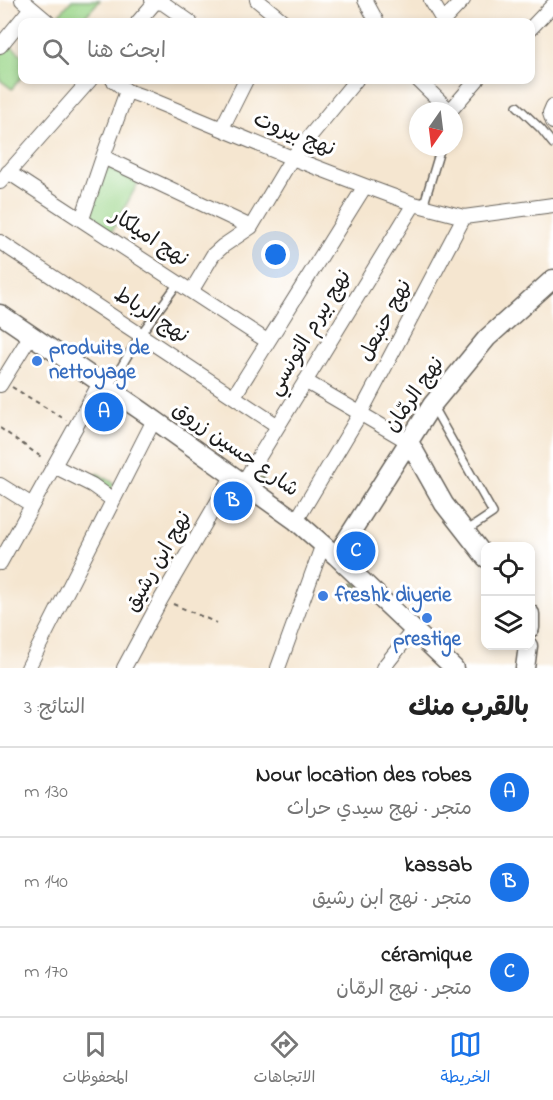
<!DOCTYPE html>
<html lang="ar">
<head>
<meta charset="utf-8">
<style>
  body { margin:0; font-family:"Indie Flower","Playpen Sans Arabic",sans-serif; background:#f6f6f6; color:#222; direction:rtl }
  .controls { position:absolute; right:18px; bottom:18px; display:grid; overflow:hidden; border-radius:12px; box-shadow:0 3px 9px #0003 }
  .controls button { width:54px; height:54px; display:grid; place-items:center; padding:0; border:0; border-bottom:2px solid #e0e0e0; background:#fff; color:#222; font:30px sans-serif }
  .compass { position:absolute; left:409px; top:102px; width:54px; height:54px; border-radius:50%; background:#fff; box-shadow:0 3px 9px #0003; rotate:194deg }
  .you { position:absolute; left:276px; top:255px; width:21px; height:21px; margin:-15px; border:4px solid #fff; border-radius:50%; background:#1a73e8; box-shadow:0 0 0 9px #1a73e833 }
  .badge { display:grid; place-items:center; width:39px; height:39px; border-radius:50%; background:#1a73e8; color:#fff; font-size:20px; font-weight:700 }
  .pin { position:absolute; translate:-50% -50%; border:3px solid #fff; box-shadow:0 2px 6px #0006 }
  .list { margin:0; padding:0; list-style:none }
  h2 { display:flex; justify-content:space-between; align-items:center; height:78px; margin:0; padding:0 24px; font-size:26px }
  h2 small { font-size:20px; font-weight:400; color:#767676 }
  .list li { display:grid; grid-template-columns:39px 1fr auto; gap:18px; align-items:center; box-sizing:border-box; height:90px; padding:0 24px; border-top:2px solid #e0e0e0 }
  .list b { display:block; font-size:22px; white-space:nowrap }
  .list p { margin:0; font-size:20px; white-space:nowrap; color:#767676 }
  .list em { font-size:20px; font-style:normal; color:#767676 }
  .icon { flex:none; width:33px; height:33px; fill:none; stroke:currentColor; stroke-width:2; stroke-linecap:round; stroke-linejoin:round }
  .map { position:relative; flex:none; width:553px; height:668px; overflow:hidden; direction:ltr }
  .search { position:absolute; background:#fff; box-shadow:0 3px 9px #0003; left:18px; right:18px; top:18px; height:66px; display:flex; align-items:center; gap:15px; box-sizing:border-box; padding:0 21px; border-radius:12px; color:#767676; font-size:22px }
  .sheet { height:348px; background:#fff }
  nav { display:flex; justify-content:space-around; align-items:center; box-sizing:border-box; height:84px; border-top:2px solid #e0e0e0; background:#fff; font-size:16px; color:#767676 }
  nav a { display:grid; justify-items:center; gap:3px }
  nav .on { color:#1a73e8 }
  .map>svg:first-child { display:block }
  .green { fill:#9ad588; stroke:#5b7852; stroke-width:1.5 }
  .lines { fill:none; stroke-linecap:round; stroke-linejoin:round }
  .service-casing { stroke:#68635b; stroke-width:10 }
  .minor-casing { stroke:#68635b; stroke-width:16 }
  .tertiary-casing { stroke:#68635b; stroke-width:21 }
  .path { stroke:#68635b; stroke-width:2; stroke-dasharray:4.5 4.5; stroke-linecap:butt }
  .service { stroke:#fff; stroke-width:7 }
  .minor { stroke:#fff; stroke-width:14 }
  .tertiary { stroke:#fff; stroke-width:18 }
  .tree { fill:#969b82 }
  .shop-dot { fill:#3f7fe0; stroke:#fff; stroke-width:2 }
  .labels { text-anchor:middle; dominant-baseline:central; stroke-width:6; stroke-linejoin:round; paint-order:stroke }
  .street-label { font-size:21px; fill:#1c1c1c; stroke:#fff }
  .shop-label { font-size:21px; font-weight:bold; fill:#366cbe; stroke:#fff; text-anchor:start }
</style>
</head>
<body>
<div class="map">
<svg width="553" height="668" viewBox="0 0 553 668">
  <rect width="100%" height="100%" fill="#fff"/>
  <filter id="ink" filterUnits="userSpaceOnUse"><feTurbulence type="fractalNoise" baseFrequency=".0167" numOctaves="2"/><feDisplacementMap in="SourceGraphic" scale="12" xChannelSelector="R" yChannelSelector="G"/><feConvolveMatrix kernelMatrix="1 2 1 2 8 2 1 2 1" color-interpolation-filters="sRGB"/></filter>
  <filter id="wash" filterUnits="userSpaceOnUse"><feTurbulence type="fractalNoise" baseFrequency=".008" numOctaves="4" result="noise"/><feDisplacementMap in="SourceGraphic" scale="24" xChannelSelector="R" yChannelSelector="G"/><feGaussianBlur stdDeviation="1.35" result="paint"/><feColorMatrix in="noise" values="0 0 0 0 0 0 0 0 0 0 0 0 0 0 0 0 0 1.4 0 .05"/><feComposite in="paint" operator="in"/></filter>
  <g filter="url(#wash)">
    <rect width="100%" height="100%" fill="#f5e6d0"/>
    <path class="green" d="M72 0H100L80 22H55L53 21Z
      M9 44 22 55V76L12 89 0 80V55Z
      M103 165 139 181 111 233 86 219Z
      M97 473 114 483 109 496 92 484Z"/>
  </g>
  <g filter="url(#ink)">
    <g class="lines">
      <defs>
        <path id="service" d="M517 106 541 129 553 144
          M423 207 441 147
          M109 387 140 335 179 282
          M433 407 493 513 466 531"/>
        <path id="minor" d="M22 0 48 22
          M152 0 155 2 163 3 190 22
          M257 0 284 22
          M365 0 377 22
          M431 0 444 22
          M443 21 463 0
          M138 22 157 0
          M530 29 553 5
          M0 46 31 8
          M113 80 127 91 147 98 292 158 365 186 414 204 464 217
          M418 80 450 111
          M127 91 103 157 251 227
          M553 106 550 113 553 122
          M450 111 477 80
          M222 128 246 80
          M8 172 267 341
          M0 182 90 80
          M82 219 103 157
          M0 242 278 426
          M192 290 213 255 223 246 251 227 292 158 356 80
          M305 381 409 442
          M0 385 31 335
          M234 396 365 186
          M54 466 92 485 113 500
          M243 483 414 204
          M0 485 32 505
          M296 521 360 414 464 217 553 205
          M0 563 100 383
          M28 668 154 420
          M124 668 161 599 232 477
          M278 668 323 544
          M383 668 414 629"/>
        <path id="tertiary" d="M0 314 142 411 296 521 336 556 454 668
          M409 442 444 504 486 558
          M336 556 432 405 487 338 553 279
          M530 614V628
          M525 668 528 646"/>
      </defs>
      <use href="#service" class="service-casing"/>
      <use href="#minor" class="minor-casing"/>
      <use href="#tertiary" class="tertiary-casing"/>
      <path class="path" d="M12 387 66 420
        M0 428 44 459
        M173 604 217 623"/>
      <use href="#service" class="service"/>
      <use href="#minor" class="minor"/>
      <use href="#tertiary" class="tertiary"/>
    </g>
    <g class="tree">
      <circle cx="262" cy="479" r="4.5"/>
      <circle cx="348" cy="587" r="4.5"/>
    </g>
  </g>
  <g class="shop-dot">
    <circle cx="37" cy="361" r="6"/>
    <circle cx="323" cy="596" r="6"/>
    <circle cx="427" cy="618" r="6"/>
  </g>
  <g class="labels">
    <g class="street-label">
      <text transform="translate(294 135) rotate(22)">نهج بيروت</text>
      <text transform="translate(149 238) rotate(33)">نهج اميلكار</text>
      <text transform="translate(151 316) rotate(33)">نهج الرباط</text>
      <text transform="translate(386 321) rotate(-62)">نهج حنبعل</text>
      <text transform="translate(310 333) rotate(-59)">نهج بيرم التونسي</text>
      <text transform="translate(415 395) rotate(-55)">نهج الرمّان</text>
      <text transform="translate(235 450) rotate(35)">شارع حسين زروق</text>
      <text transform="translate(159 562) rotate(-60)">نهج ابن رشيق</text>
    </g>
    <g class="shop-label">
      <text x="49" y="349">produits de<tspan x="49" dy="24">nettoyage</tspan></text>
      <text x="335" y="596">freshk diyerie</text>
      <text x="427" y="640" text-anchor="middle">prestige</text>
    </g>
  </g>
</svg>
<div class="controls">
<button><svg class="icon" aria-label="locate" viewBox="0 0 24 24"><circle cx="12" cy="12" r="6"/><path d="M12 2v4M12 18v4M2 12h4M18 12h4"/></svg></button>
<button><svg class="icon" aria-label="layers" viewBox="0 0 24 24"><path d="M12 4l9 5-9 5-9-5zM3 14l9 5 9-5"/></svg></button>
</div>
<svg class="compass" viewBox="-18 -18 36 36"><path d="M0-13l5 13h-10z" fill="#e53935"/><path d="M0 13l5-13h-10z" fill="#767676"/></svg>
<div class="you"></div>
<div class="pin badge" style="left:104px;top:412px">A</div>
<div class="pin badge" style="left:233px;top:501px">B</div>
<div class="pin badge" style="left:356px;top:551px">C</div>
<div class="search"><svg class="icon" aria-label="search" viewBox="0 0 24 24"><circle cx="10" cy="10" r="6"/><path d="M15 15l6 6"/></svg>ابحث هنا</div>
</div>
<section class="sheet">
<h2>بالقرب منك<small>النتائج: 3</small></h2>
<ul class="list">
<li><span class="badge">A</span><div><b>Nour location des robes</b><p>متجر · نهج سيدي حراث</p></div><em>130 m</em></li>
<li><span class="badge">B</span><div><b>kassab</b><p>متجر · نهج ابن رشيق</p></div><em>140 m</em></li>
<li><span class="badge">C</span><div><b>céramique</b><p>متجر · نهج الرمّان</p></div><em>170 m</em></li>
</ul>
</section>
<nav>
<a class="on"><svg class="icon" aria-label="map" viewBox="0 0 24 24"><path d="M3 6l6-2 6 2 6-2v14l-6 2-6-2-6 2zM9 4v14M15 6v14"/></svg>الخريطة</a>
<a><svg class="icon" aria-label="directions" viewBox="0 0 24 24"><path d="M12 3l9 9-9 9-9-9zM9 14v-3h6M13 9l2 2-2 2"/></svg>الاتجاهات</a>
<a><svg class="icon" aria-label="saved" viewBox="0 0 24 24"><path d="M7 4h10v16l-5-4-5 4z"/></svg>المحفوظات</a>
</nav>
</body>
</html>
